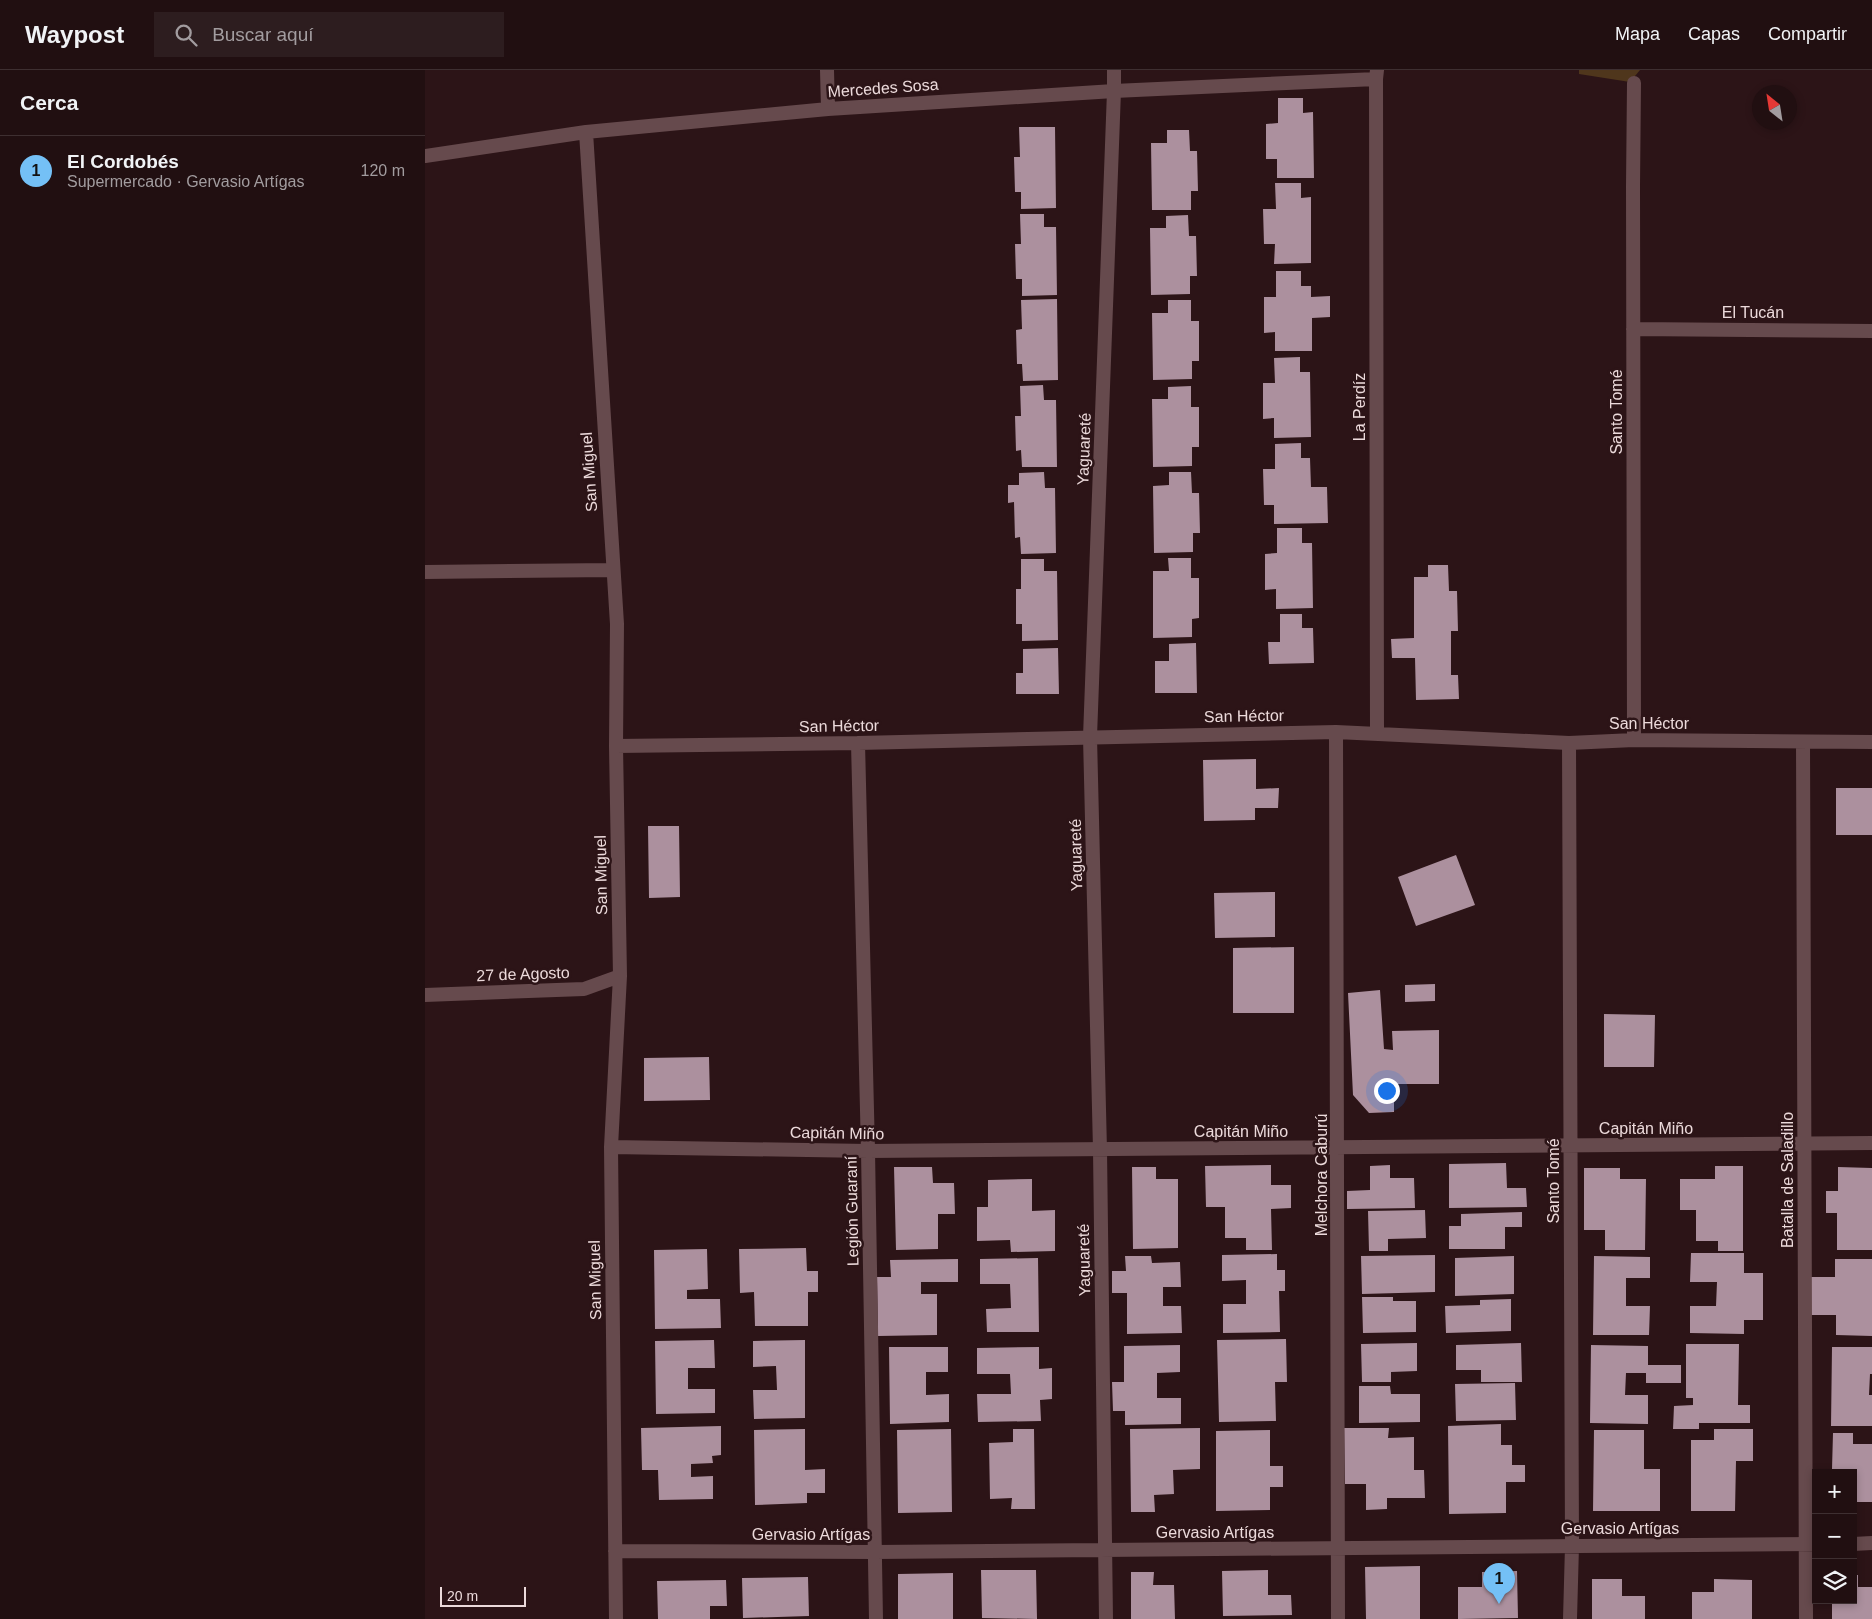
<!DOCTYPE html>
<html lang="es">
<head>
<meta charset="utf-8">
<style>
  body { margin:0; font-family:Helvetica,sans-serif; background:#2d1d1f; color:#f1f3f6 }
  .controls { position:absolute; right:15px; bottom:15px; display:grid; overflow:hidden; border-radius:0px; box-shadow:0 2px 8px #0003 }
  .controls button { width:45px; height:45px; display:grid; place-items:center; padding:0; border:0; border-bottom:1px solid #3e2f31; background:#210f11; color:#f1f3f6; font:25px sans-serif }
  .compass { position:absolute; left:1327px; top:15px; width:45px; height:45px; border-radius:50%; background:#210f11; box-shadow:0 2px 8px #0003; rotate:330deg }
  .scale { position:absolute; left:15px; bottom:12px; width:86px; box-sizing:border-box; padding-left:5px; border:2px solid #ecdadb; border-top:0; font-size:14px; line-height:18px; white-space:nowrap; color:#ecdadb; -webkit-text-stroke:4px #2c1417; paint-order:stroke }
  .you { position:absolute; left:961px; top:1020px; width:18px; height:18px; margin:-12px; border:4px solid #fff; border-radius:50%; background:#1a73e8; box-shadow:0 0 0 8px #1a73e833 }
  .badge { display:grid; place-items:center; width:32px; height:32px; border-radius:50%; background:#74c0f6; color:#111; font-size:16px; font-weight:700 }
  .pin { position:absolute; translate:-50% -41px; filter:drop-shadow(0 1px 2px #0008) }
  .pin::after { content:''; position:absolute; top:26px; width:18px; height:15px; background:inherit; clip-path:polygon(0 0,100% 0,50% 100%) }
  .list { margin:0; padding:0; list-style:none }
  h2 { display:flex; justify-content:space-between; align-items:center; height:65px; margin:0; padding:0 20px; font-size:21px }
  h2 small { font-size:16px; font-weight:400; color:#a29c9f }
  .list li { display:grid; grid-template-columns:32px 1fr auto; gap:15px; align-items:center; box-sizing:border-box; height:70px; padding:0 20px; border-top:1px solid #3e2f31 }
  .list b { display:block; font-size:19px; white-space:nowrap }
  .list p { margin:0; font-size:16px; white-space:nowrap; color:#a29c9f }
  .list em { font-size:16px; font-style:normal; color:#a29c9f }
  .icon { flex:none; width:28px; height:28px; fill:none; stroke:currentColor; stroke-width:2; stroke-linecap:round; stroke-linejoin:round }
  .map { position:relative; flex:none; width:1447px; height:1549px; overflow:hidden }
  header { display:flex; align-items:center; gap:30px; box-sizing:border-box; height:70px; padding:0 25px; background:#210f11; border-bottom:1px solid #3e2f31 }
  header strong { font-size:24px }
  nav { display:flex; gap:28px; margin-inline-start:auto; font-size:18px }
  .search { width:350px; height:45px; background:#2d1d1f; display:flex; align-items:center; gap:12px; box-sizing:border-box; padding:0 18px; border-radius:0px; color:#a29c9f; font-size:19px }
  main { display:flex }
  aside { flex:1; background:#210f11 }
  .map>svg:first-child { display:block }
  .green { fill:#4f361c }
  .building { fill:#ac909e }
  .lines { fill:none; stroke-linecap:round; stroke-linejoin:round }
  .minor { stroke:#664a4d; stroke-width:14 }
  .labels { text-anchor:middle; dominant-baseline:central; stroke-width:5; stroke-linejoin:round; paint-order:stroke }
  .street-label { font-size:16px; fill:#ecdadb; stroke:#2c1417 }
</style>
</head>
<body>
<header>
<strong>Waypost</strong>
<div class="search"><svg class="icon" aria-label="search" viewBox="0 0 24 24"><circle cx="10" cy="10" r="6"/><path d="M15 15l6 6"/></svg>Buscar aquí</div>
<nav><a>Mapa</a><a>Capas</a><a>Compartir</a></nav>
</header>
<main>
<aside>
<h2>Cerca<small></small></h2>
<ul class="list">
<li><span class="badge">1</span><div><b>El Cordobés</b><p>Supermercado · Gervasio Artígas</p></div><em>120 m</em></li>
</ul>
</aside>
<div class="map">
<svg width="1447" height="1549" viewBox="0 0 1447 1549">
  <rect width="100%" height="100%" fill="#2c1417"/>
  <path class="green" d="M1154 0H1215L1205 12 1154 4Z"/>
  <path class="building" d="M853 28H878V43L888 42 889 108H852V89H841V54L853 53Z
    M594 57H630L631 138 596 139V122H590L589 87H595Z
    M742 60H764L765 81H772L773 121H766V140H727L726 73H742Z
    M850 113H876V128L886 127V193L849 194 850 174H839L838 139H851Z
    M595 144H619V157H631L632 225 597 226V209H591L590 174H596Z
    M763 145 764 166H771L772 206H765V224L726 225 725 158H741V146Z
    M851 201H876V216H886V227L905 226V247L887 248V281H850V262L839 263V227H851Z
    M632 229 633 310 598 311 597 294H592L591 260 597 259 596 230Z
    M743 230H766V251H774V291H767V309L728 310 727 243H743Z
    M875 287V302H885L886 367 849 368V348L838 349V313H850L849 288Z
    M618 315 619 330H631L632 397H597L596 380 591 381 590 346H596L595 316Z
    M766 316V337H774V377H767V396L728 397 727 329H743V317Z
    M876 373V388H885L886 417H902L903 453 849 454V435H839L838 399H850V374Z
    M619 402 620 418H630L631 483 596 484 595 467 590 468 589 432 583 433V415H594V403Z
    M744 402H766L767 423H774L775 463H768V482L729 483 728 416 744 415Z
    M852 458H877V473H887L888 538 851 539V519L840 520V484L852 483Z
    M743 488H766V508H774V548L767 549V567L728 568V501H744Z
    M596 489H619V501H632L633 570 597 571V554H591V519H596Z
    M1003 495H1023L1024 521H1032L1033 561H1026V605H1033L1034 629 991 630 990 588H967L966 569 989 568V507H1003Z
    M855 544H877V558H888L889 593 844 594 843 572H855Z
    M771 573 772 623H730V591H744V574Z
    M633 578 634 624H591V603H598V579Z
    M831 689V719L854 718 853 738H830V750L779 751 778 690Z
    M1411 718H1447V765H1411Z
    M223 756H254L255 827 224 828Z
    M1031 785 1050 835 991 856 973 807Z
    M850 822V867L790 868 789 823Z
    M869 877V943H808V878Z
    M1010 914V931L980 932V915Z
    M955 920 959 979 968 980 967 961 1014 960V1014H969V1042L944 1043 928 1025 923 923Z
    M1179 944 1230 945 1229 997H1179Z
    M284 987 285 1030 219 1031V988Z
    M1081 1093 1082 1118H1101L1102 1137 1024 1138V1094Z
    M846 1095V1115H866V1138L846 1139 847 1180H821V1168H800V1137H781L780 1096Z
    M965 1095V1108H989L990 1138 922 1139V1121L945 1120V1096Z
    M1290 1096H1318V1181H1293V1171H1271V1140H1255V1109H1290Z
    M469 1097H507L508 1113H529L530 1144H513V1179L471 1180Z
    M707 1097H731V1109H753V1178L708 1179Z
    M1413 1097 1447 1098V1180H1412V1143H1401V1121H1413Z
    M1159 1098H1195V1109H1221L1220 1180H1180V1160H1159Z
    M607 1109V1141L630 1140V1181L586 1182 585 1170 552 1171V1137H563V1110Z
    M1000 1140 1001 1168 963 1169V1181H944L943 1141Z
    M1097 1142V1157H1080V1179H1024V1156H1036V1144Z
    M381 1178 382 1201H393V1222H383V1256H330L329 1222 315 1223 314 1179Z
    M282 1179 283 1219 262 1220V1229H295L296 1258 230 1259 229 1180Z
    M1266 1183H1319V1203H1338V1250H1319V1264L1265 1263V1236H1291L1292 1212H1265Z
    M852 1184V1200H860V1221H854L855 1262 798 1263V1234H821V1210L797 1211V1185Z
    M1010 1185V1222L937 1224 936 1186Z
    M700 1186H726L727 1193 755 1192 756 1217H738V1236H756L757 1263 702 1264V1223H687V1201H701Z
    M1089 1186V1224L1030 1226V1188Z
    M1169 1186 1225 1187V1208H1201V1236H1225L1224 1265H1168Z
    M613 1188 614 1262H562L561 1239 586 1238 585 1214H555V1189Z
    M533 1189V1212H496V1224H512V1265L453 1266 452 1207H466L465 1190Z
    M1410 1189H1447V1266L1411 1265V1245H1384V1207H1410Z
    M937 1227H968V1231H991V1262L938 1263Z
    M1086 1229V1261L1021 1263 1020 1236 1055 1235V1230Z
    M861 1269 862 1312H850L851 1351 794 1352 792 1270Z
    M289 1270 290 1298H263V1319H290V1343L231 1344 230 1271Z
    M380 1270V1348L329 1349 328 1320H352L351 1296 328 1297V1271Z
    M992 1273V1301L966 1302V1312H937L936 1274Z
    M1096 1273 1097 1312H1056V1300H1031V1275Z
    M1261 1274H1314L1313 1335H1325V1353H1274V1359H1248L1249 1336 1268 1335V1328H1261Z
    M755 1275V1302L732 1303V1328H756V1354L700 1355V1341H688L687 1312H699V1276Z
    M1166 1275 1223 1276V1295H1256V1313H1221V1303H1201L1200 1325H1223V1354L1165 1353Z
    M464 1277H523V1302H501V1325L524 1324V1352L465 1354Z
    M614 1277V1299L627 1298V1329L615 1330 616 1351 553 1352 552 1324H586L585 1304H552V1278Z
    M1407 1277H1447V1304H1445L1444 1325H1447V1356H1406Z
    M1090 1313 1091 1350 1031 1351 1030 1314Z
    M934 1316H965L966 1324H995V1352L934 1353Z
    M1076 1354V1375H1087V1395H1100V1412H1081V1443L1024 1444 1023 1356Z
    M296 1356V1385L287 1386 288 1393 266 1394V1407L288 1406V1429L234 1430 233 1400H217L216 1358Z
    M775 1358V1399L748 1400 749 1424 729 1425 730 1442H706L705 1359Z
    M919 1358H964L963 1368 989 1367V1400H999L1000 1428H962V1439L941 1440V1414H920Z
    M380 1359V1400L400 1399V1423H382V1433L330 1435 329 1360Z
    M526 1359 527 1442 473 1443 472 1360Z
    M588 1359H609L610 1439H586L587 1428 565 1429 564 1373 588 1372Z
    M1289 1359H1328V1391H1311L1310 1441H1266V1370H1289Z
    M845 1360V1396H858V1417H845V1440L791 1441V1361Z
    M1169 1360H1219V1399H1235V1441H1168Z
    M1408 1363H1428V1374H1447V1432H1431V1441L1428 1442V1403H1397V1399H1407Z
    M995 1496V1549H941L940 1497Z
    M556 1500H611L612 1549 557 1548Z
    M843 1500V1525H866L867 1545 798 1546 797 1501Z
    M1092 1501 1093 1548 1033 1549V1517H1057V1502Z
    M706 1502H729L728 1515H749L750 1549H706Z
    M528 1503V1549H473V1504Z
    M1428 1505H1433V1517H1447V1549H1407V1530H1428Z
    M383 1507 384 1546 318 1548 317 1508Z
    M1167 1509H1197V1526H1220V1549H1167Z
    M1289 1509 1327 1510V1549H1267V1522H1289Z
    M301 1510 302 1536H285V1549H233L232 1511Z"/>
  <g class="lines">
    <path class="minor" d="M402 0 403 39
      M1209 13 1208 116 1209 670
      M161 62 192 554 191 676 195 906 186 1077 191 1549
      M0 86 161 62 403 39 689 21 951 9
      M1208 259 1447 261
      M0 502 188 500
      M911 662 913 1549
      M952 664 951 9 952 0
      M1378 672 1381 1549
      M433 673 443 1081 451 1549
      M1144 673 1147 1476 1145 1549
      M191 676 433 673 911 662 1144 673 1209 670 1447 672
      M0 925 159 919 195 906
      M186 1077 443 1081 1447 1073
      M1428 1474 1447 1473
      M190 1481 450 1482 1391 1474
      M681 1549 675 1080 665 667 689 21V0"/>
  </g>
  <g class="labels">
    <g class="street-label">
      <text transform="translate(458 18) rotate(-4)">Mercedes Sosa</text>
      <text x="1328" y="242">El Tucán</text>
      <text transform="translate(934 337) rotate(-90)">La Perdíz</text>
      <text transform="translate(1191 342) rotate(-90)">Santo Tomé</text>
      <text transform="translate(659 379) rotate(-88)">Yaguareté</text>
      <text transform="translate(164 402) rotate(-94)">San Miguel</text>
      <text transform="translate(819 646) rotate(-1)">San Héctor</text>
      <text x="1224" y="653">San Héctor</text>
      <text transform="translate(414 656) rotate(-1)">San Héctor</text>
      <text transform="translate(651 785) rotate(-91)">Yaguareté</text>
      <text transform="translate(176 805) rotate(-91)">San Miguel</text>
      <text transform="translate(98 904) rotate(-2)">27 de Agosto</text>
      <text x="1221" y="1058">Capitán Miño</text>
      <text x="816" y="1061">Capitán Miño</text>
      <text transform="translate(412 1063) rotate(1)">Capitán Miño</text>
      <text transform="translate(896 1105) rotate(-90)">Melchora Caburú</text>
      <text transform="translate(1362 1110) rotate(-90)">Batalla de Saladillo</text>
      <text transform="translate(1128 1111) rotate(-90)">Santo Tomé</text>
      <text transform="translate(427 1141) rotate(-91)">Legión Guaraní</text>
      <text transform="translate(659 1190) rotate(-91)">Yaguareté</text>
      <text transform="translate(170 1210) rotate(-91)">San Miguel</text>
      <text x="1195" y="1458">Gervasio Artígas</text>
      <text x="790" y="1462">Gervasio Artígas</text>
      <text x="386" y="1464">Gervasio Artígas</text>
    </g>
  </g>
</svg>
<div class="controls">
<button>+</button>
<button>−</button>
<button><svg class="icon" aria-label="layers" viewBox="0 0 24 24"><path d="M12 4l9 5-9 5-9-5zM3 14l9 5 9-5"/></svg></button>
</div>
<svg class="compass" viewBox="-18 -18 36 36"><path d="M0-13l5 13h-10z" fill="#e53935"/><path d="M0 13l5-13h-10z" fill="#a29c9f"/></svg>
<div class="scale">20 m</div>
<div class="you"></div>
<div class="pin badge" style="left:1074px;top:1534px">1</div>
</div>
</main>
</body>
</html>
